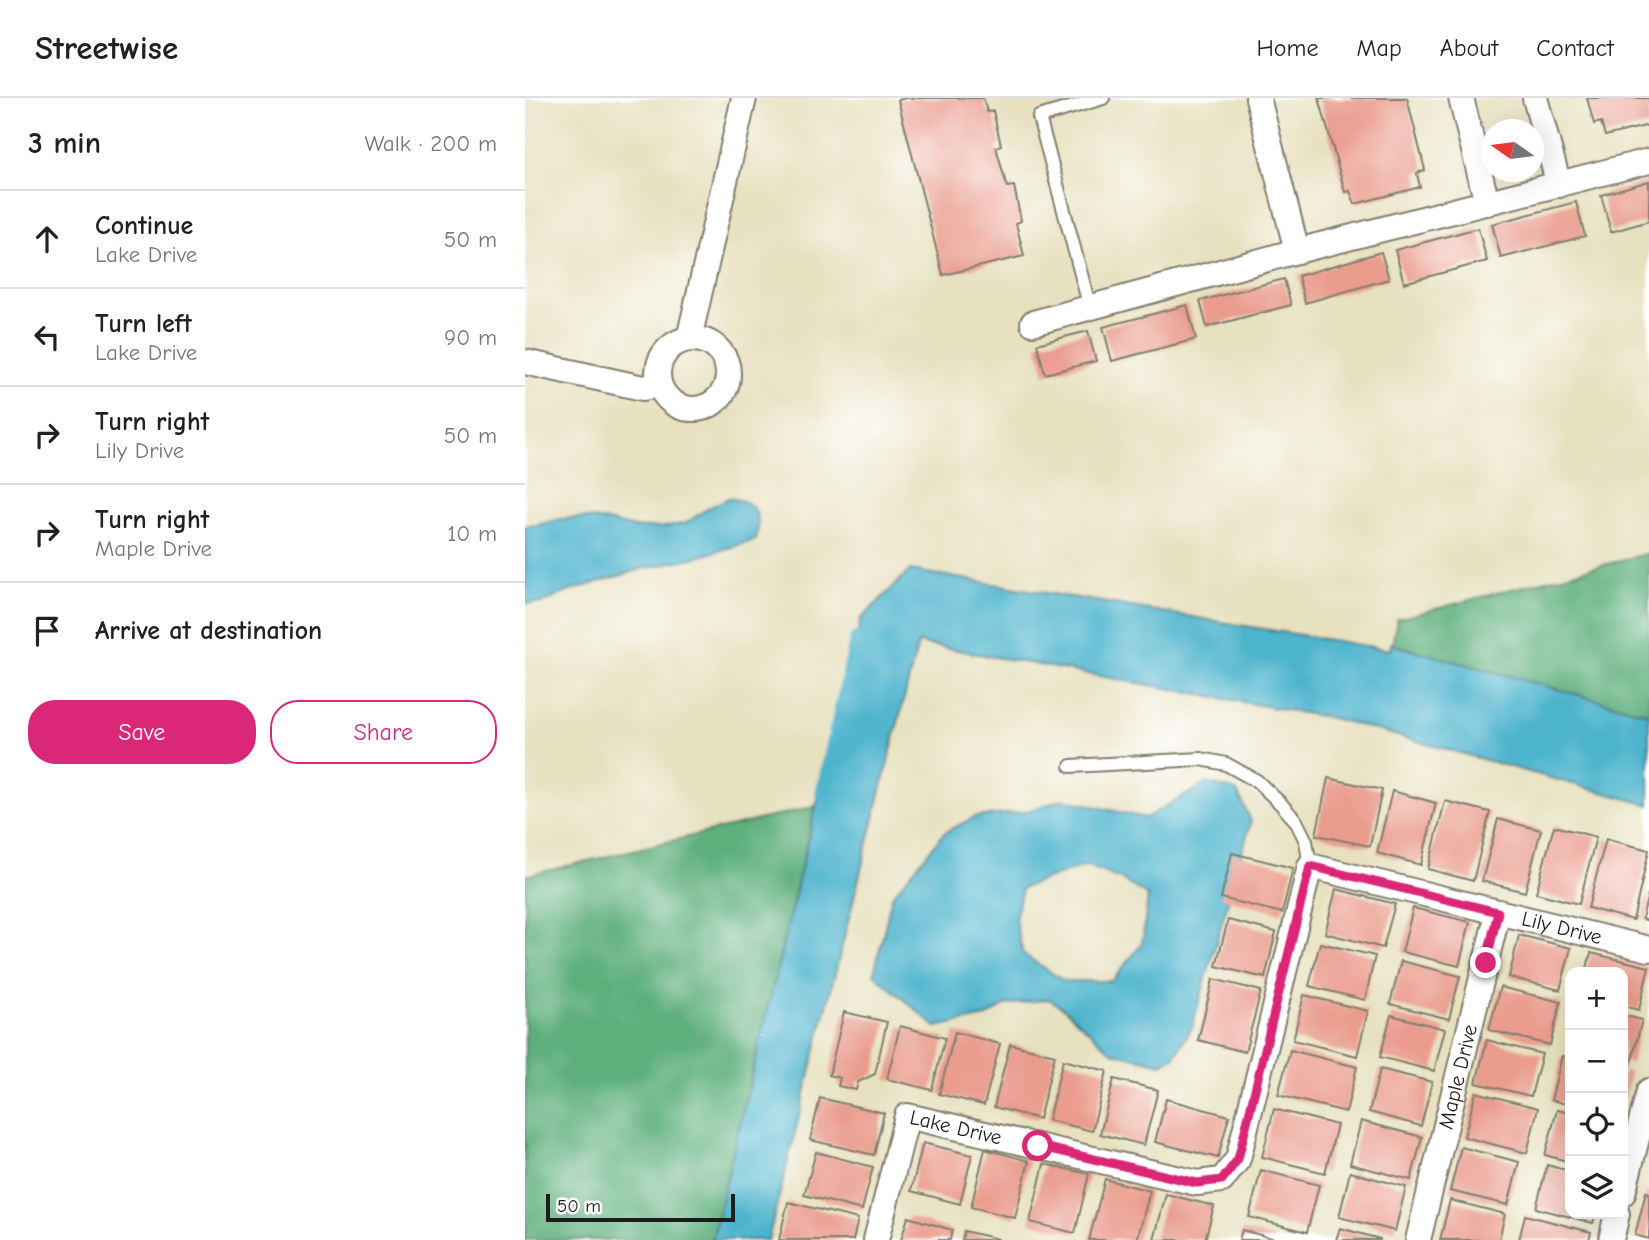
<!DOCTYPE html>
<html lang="en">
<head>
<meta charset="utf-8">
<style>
  body { margin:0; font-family:"Comic Neue",sans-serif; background:#f6f6f6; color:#202124 }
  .controls { position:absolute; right:21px; bottom:21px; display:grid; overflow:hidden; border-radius:14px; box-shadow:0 7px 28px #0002 }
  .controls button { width:63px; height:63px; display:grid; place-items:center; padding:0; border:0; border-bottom:2px solid #e0e0e0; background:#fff; color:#202124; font:35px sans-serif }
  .compass { position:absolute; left:956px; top:21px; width:63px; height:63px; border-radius:50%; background:#fff; box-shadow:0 7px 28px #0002; rotate:284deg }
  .scale { position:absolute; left:21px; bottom:18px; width:189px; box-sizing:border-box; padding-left:7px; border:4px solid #1c1c1c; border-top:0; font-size:19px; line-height:24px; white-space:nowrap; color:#1c1c1c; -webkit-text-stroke:5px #fff; paint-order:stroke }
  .stop { position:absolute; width:21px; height:21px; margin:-16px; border:5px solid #db2777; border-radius:50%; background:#fff }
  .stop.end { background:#db2777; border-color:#fff; box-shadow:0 2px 7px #0008 }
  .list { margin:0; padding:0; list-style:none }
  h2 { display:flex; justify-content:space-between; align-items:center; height:91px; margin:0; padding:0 28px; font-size:30px }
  h2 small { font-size:23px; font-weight:400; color:#757577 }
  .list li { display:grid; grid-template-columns:46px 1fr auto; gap:21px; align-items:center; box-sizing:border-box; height:98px; padding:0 28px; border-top:2px solid #e0e0e0 }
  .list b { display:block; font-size:26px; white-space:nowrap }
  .list p { margin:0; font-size:23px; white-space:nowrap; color:#757577 }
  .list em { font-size:23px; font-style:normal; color:#757577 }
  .actions { display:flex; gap:14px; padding:21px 28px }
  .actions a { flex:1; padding:16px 0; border:2px solid #db2777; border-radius:28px; text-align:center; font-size:24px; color:#db2777 }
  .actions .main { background:#db2777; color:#fff }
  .icon { flex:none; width:38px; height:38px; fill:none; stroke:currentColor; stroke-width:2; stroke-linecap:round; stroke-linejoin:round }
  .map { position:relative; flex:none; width:1124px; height:1142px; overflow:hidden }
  header { display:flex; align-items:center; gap:42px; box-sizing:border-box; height:98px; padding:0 35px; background:#fff; border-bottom:2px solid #e0e0e0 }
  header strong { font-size:33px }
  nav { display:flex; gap:38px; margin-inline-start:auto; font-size:24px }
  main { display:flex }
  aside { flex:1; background:#fff }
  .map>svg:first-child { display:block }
  .forest { fill:#5daf7b; stroke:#3c664c; stroke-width:2 }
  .water { fill:#4eb4cd; stroke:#356874; stroke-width:2; fill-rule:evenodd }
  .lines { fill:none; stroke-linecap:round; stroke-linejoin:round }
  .stream { stroke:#4eb4cd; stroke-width:8 }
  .building { fill:#ea9c8d }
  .lane-casing { stroke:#827e6e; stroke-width:16 }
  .street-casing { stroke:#827e6e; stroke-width:28 }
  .lane { stroke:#fff; stroke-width:12 }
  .street { stroke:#fff; stroke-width:24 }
  .route { stroke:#db2777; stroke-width:9 }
  .labels { text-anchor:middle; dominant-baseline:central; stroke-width:5; stroke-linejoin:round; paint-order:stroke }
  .street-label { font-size:21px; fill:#1c1c1c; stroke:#fff }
</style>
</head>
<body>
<header>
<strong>Streetwise</strong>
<nav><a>Home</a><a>Map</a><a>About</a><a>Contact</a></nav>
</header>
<main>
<aside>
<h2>3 min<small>Walk · 200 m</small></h2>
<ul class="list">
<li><svg class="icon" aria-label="ahead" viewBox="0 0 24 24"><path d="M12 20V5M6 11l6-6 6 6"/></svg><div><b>Continue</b><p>Lake Drive</p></div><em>50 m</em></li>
<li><svg class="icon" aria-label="left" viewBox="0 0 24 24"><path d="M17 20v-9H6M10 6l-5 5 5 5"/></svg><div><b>Turn left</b><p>Lake Drive</p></div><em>90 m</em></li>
<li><svg class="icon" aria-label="right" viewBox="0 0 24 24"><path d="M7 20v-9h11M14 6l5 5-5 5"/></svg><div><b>Turn right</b><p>Lily Drive</p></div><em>50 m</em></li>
<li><svg class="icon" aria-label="right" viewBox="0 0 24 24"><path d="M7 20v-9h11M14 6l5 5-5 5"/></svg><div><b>Turn right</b><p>Maple Drive</p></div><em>10 m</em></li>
<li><svg class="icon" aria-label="arrive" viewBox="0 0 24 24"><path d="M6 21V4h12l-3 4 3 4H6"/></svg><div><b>Arrive at destination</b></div></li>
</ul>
<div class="actions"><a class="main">Save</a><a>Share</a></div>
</aside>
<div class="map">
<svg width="1124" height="1142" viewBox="0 0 1124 1142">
  <rect width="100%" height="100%" fill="#fff"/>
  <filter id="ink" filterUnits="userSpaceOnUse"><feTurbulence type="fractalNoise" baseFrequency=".0143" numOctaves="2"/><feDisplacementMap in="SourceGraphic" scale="14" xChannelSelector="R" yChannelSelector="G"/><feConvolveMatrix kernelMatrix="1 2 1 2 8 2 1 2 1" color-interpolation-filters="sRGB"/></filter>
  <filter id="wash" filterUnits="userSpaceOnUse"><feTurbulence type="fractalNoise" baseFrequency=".00686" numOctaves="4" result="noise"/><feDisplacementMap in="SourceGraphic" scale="28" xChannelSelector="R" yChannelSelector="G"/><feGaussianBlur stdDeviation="1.57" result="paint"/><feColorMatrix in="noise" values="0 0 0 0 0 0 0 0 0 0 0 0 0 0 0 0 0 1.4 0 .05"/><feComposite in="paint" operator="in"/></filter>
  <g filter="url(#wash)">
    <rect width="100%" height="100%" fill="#e7e1bf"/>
    <path class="forest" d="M1124 455V616L867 546 872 521Z
      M291 708 187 1142H0V778Z"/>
    <path class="water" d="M203 400C208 401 216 402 221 404 236 412 234 429 231 442L176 458 117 471 47 492 17 505 0 506V428L13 427 35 421 59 420 82 423 110 430 140 429 161 425 183 410Z
      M385 472 865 552 866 546 1124 616V707L811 621 393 545 243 1142H187L336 521Z
      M682 685 712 693 726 723 667 929 650 958 637 966 587 954 538 910 524 901 481 907 462 919 411 929 349 876 367 798 420 734 450 719 499 714 539 701 620 720ZM561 767 595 781 623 798 617 846 587 883H539L498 856 490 822 497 790Z"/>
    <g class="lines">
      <path class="stream" d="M294 696 329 539 340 535"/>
    </g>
    <g id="blocks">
      <path class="building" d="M381 0H458L462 14 468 13 476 47 471 49 482 89 489 88 496 123 491 125 499 158 418 177 373 2Z
        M794 0H882L900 72 892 75 895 89 830 106 825 93 820 94Z
        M1062 0H1124V27L1080 38 1076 24 1069 26Z
        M1124 83V123L1086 134 1076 97Z
        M1051 104 1060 138 976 160 967 126Z
        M953 130 962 163 879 185 870 152Z
        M856 154 864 181 780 205 773 178Z
        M759 181 766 207 682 229 675 203Z
        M662 207 671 241 587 263 578 229Z
        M563 233 571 263 520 276 512 246Z
        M803 680 857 692 845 748 791 737Z
        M867 693 911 705 896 767 852 755Z
        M920 703 965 714 948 783 903 771Z
        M973 721 1016 732 1000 794 957 783Z
        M1029 728 1071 739 1054 806 1011 795Z
        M1081 741 1124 752 1108 822 1063 810Z
        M707 755 768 770 757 815 696 800Z
        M811 791 870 806 858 850 800 835Z
        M1123 796H1124V823L1117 821Z
        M888 810 945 824 934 868 877 854Z
        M703 822 751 834 740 880 691 868Z
        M994 837 1046 850 1035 892 984 879Z
        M795 845 850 858 840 902 784 888Z
        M1066 855 1124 869 1114 912 1098 908V874H1061Z
        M876 863 935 878 924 921 865 906Z
        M688 881 736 893 720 954 673 942Z
        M975 889 1036 904 1025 947 964 932Z
        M779 897 843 913 832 958 768 942Z
        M319 914 362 924 350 976 333 984 331 992 313 988 315 980 304 977Z
        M866 917 920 931 909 973 855 959Z
        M1098 917 1117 922 1106 966 1098 963Z
        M375 928 420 940 407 992 362 981Z
        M430 934 475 946 459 1007 414 996Z
        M962 942 1017 956 1006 998 951 985Z
        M485 946 530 957 514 1021 469 1009Z
        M765 952 832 969 821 1014 753 997Z
        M1037 958 1045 960V1007L1026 1002Z
        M538 962 582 973 567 1033 523 1022Z
        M855 971 907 984 896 1028 844 1014Z
        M1098 973 1105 975 1099 1001H1098Z
        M589 981 633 992 619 1047 575 1036Z
        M951 994 1013 1010 1002 1055 939 1039Z
        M295 1000 359 1015 349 1057 285 1042Z
        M641 1001 704 1018 693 1060 630 1044Z
        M749 1011 812 1027 800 1075 737 1059Z
        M1032 1012 1045 1015V1064L1020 1057Z
        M836 1023 897 1039 886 1082 825 1066Z
        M398 1045 447 1057 435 1106 386 1093Z
        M936 1049 994 1064 983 1107 925 1093Z
        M460 1051 504 1063 490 1120 446 1109Z
        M291 1054 348 1069 337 1112 279 1097Z
        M519 1066 564 1076 550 1135 505 1124Z
        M1022 1067 1045 1073V1116H1071L1068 1125 1011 1110Z
        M736 1072 794 1087 782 1134 724 1119Z
        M825 1074 881 1089 870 1133 814 1119Z
        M580 1081 625 1093 612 1142H564Z
        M1121 1094 1124 1095V1141L1110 1137Z
        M641 1096 689 1108 680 1142H629Z
        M925 1102 980 1116 974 1142H915Z
        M263 1104 333 1121 328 1142H254Z
        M1000 1117 1066 1134 1064 1142H994Z
        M383 1119 427 1132 425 1142H376Z
        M815 1130 855 1141V1142H811Z
        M717 1132 750 1141V1142H714Z
        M439 1133 473 1141V1142H437Z"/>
    </g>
  </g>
  <g filter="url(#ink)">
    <use href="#blocks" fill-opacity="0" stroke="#827e6e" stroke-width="2"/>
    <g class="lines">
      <defs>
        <path id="lane" d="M565 210 514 19 578 0
          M546 668 676 661 701 666 732 683 756 706 771 723 781 743 785 768"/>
        <g id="street">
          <path d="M733 0 772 153"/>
          <path d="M936 0 962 105"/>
          <path d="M1010 0 1034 87"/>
          <path d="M508 225 772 153 1124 63"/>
          <path d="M164 241 219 0"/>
          <circle cx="168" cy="276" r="35"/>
          <path d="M0 264 118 290 134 287"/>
          <path d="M1098 1095 1124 993"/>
          <path id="s1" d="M351 1142 382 1018 672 1085 697 1082 713 1061 785 768 1124 851"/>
          <path id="s2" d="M893 1142 973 814"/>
          <path d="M1086 1142 1092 1116"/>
        </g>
      </defs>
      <use href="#lane" class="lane-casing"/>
      <use href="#street" class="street-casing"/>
      <use href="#lane" class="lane"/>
      <use href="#street" class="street"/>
    </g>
  </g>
  <g class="lines" filter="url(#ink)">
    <path class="route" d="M513 1048 672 1085 697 1082 713 1061 785 768 973 814 961 865"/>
  </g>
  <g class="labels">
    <g class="street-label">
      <text stroke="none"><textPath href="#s1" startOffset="1038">Lily Drive</textPath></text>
      <text stroke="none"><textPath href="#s2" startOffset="168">Maple Drive</textPath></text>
      <text stroke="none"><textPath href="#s1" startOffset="178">Lake Drive</textPath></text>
    </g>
  </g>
</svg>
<div class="controls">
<button>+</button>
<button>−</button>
<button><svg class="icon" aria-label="locate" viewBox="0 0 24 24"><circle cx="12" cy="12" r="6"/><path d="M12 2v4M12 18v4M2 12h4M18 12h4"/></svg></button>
<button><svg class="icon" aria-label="layers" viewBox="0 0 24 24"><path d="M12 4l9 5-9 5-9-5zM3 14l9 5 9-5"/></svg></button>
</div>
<svg class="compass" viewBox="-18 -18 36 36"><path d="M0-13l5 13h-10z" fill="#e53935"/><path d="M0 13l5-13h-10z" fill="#757577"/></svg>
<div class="scale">50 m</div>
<div class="stop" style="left:513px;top:1048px"></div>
<div class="stop end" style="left:961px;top:865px"></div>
</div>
</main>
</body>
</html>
